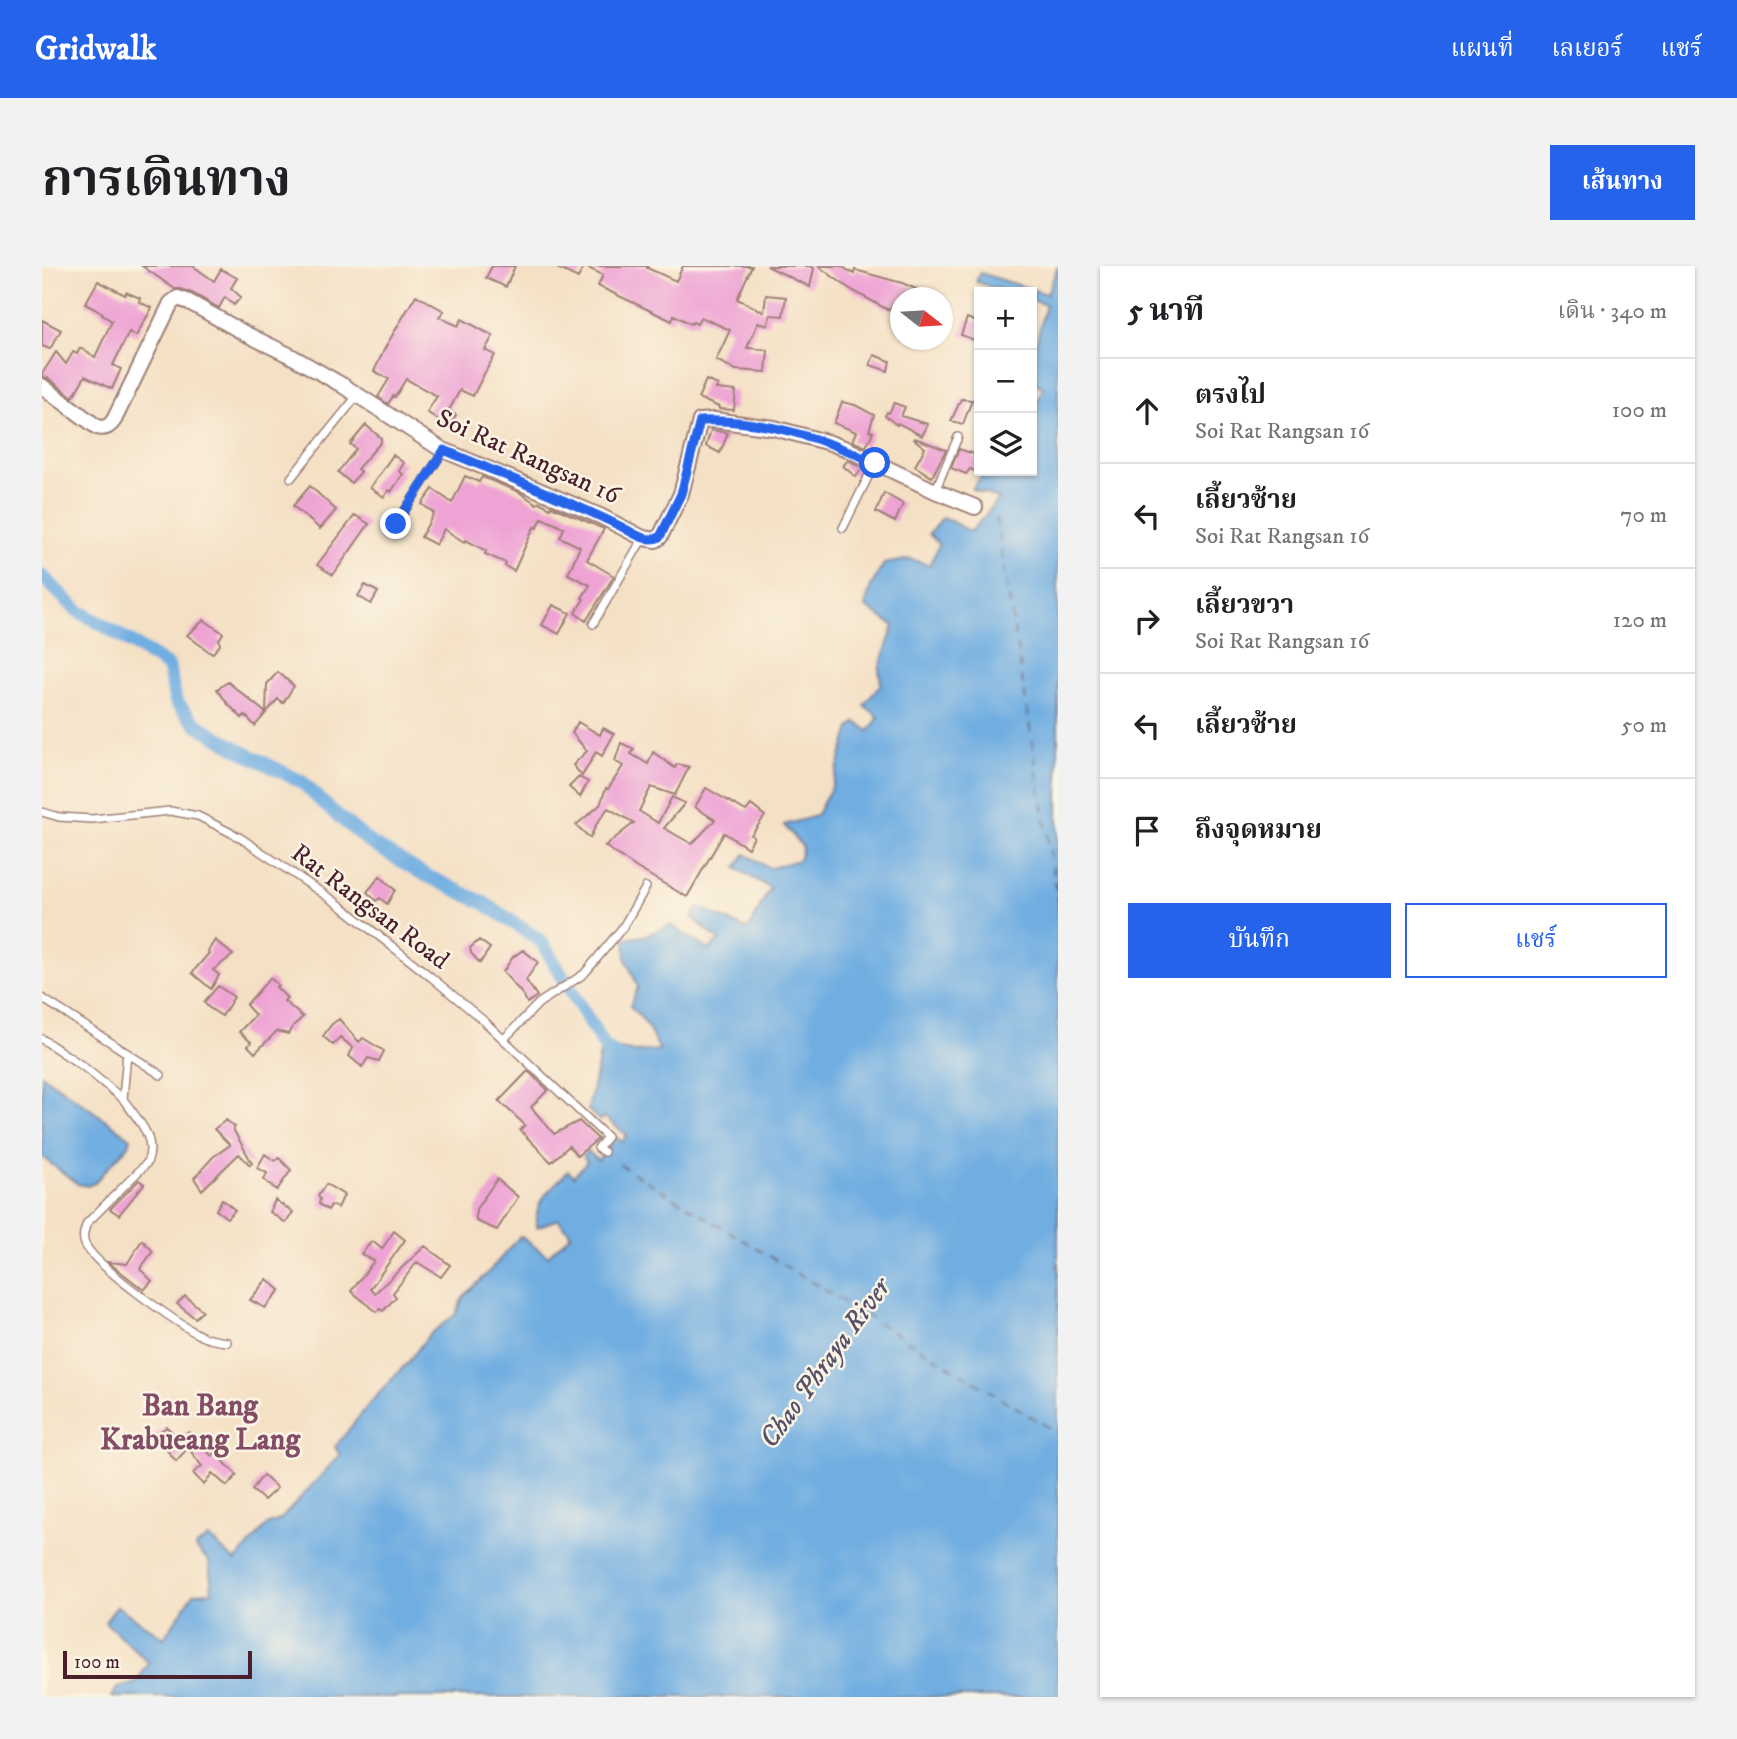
<!DOCTYPE html>
<html lang="th">
<head>
<meta charset="utf-8">
<style>
  body { margin:0; font-family:"IM FELL DW Pica","Noto Serif Thai",serif; background:#f2f2f2; color:#202124 }
  .controls { position:absolute; right:21px; top:21px; display:grid; overflow:hidden; border-radius:0px; box-shadow:0 2px 5px #0004 }
  .controls button { width:63px; height:63px; display:grid; place-items:center; padding:0; border:0; border-bottom:2px solid #e0e0e0; background:#fff; color:#202124; font:35px sans-serif }
  .compass { position:absolute; left:848px; top:21px; width:63px; height:63px; border-radius:50%; background:#fff; box-shadow:0 2px 5px #0004; rotate:107deg }
  .scale { position:absolute; left:21px; bottom:18px; width:189px; box-sizing:border-box; padding-left:7px; border:4px solid #4a1f2b; border-top:0; font-size:19px; line-height:24px; white-space:nowrap; color:#4a1f2b; -webkit-text-stroke:5px #fcf5e5; paint-order:stroke }
  .stop { position:absolute; width:21px; height:21px; margin:-16px; border:5px solid #2563eb; border-radius:50%; background:#fff }
  .stop.end { background:#2563eb; border-color:#fff; box-shadow:0 2px 7px #0008 }
  .list { margin:0; padding:0; list-style:none }
  h2 { display:flex; justify-content:space-between; align-items:center; height:91px; margin:0; padding:0 28px; font-size:30px }
  h2 small { font-size:23px; font-weight:400; color:#757577 }
  .list li { display:grid; grid-template-columns:46px 1fr auto; gap:21px; align-items:center; box-sizing:border-box; height:105px; padding:0 28px; border-top:2px solid #e0e0e0 }
  .list b { display:block; font-size:26px; white-space:nowrap }
  .list p { margin:0; font-size:23px; white-space:nowrap; color:#757577 }
  .list em { font-size:23px; font-style:normal; color:#757577 }
  .actions { display:flex; gap:14px; padding:21px 28px }
  .actions a { flex:1; padding:16px 0; border:2px solid #2563eb; border-radius:0px; text-align:center; font-size:24px; color:#2563eb }
  .actions .main { background:#2563eb; color:#fff }
  .icon { flex:none; width:38px; height:38px; fill:none; stroke:currentColor; stroke-width:2; stroke-linecap:round; stroke-linejoin:round }
  .map { position:relative; flex:none; width:1016px; height:1431px; overflow:hidden; border-radius:0px }
  header { display:flex; align-items:center; gap:42px; box-sizing:border-box; height:98px; padding:0 35px; background:#2563eb; color:#fff }
  header strong { font-size:33px }
  nav { display:flex; gap:38px; margin-inline-start:auto; font-size:24px }
  .intro { display:flex; align-items:center; justify-content:space-between; box-sizing:border-box; height:168px; padding:0 42px }
  h1 { margin:0; font-size:49px }
  .button { padding:18px 32px; border-radius:0px; background:#2563eb; color:#fff; font-size:24px; font-weight:700 }
  main { display:flex; gap:42px; padding:0 42px }
  aside { flex:1; background:#fff; border-radius:0px; box-shadow:0 2px 5px #0004 }
  .map>svg:first-child { display:block }
  .water { fill:#6fade1; stroke:#5c6686; stroke-width:2 }
  .lines { fill:none; stroke-linecap:round; stroke-linejoin:round }
  .canal { stroke:#6fade1; stroke-width:14 }
  .ferry { stroke:#57516b; stroke-width:2; stroke-dasharray:9 7; stroke-linecap:butt }
  .building { fill:#eea3d4 }
  .lane-casing { stroke:#9f8078; stroke-width:10 }
  .street-casing { stroke:#9f8078; stroke-width:18 }
  .lane { stroke:#fff; stroke-width:7 }
  .street { stroke:#fff; stroke-width:14 }
  .route { stroke:#2563eb; stroke-width:9 }
  .labels { text-anchor:middle; dominant-baseline:central; stroke-width:5; stroke-linejoin:round; paint-order:stroke }
  .street-label { font-size:26px; fill:#4a1f2b; stroke:#fcf5e5 }
  .water-label { font-size:28px; font-style:italic; fill:#57516b; stroke:#fcf5e5 }
  .quarter-label { font-size:30px; font-weight:bold; fill:#834d66; stroke:#fcf5e5 }
</style>
</head>
<body>
<header>
<strong>Gridwalk</strong>
<nav><a>แผนที่</a><a>เลเยอร์</a><a>แชร์</a></nav>
</header>
<div class="intro"><h1>การเดินทาง</h1><a class="button">เส้นทาง</a></div>
<main>
<div class="map">
<svg width="1016" height="1431" viewBox="0 0 1016 1431">
  <rect width="100%" height="100%" fill="#fcf5e5"/>
  <filter id="ink" filterUnits="userSpaceOnUse"><feTurbulence type="fractalNoise" baseFrequency=".0143" numOctaves="2"/><feDisplacementMap in="SourceGraphic" scale="14" xChannelSelector="R" yChannelSelector="G"/><feConvolveMatrix kernelMatrix="1 2 1 2 8 2 1 2 1" color-interpolation-filters="sRGB"/></filter>
  <filter id="wash" filterUnits="userSpaceOnUse"><feTurbulence type="fractalNoise" baseFrequency=".00686" numOctaves="4" result="noise"/><feDisplacementMap in="SourceGraphic" scale="28" xChannelSelector="R" yChannelSelector="G"/><feGaussianBlur stdDeviation="1.57" result="paint"/><feColorMatrix in="noise" values="0 0 0 0 0 0 0 0 0 0 0 0 0 0 0 0 0 1.4 0 .05"/><feComposite in="paint" operator="in"/></filter>
  <g filter="url(#wash)">
    <rect width="100%" height="100%" fill="#f4e0c4"/>
    <path class="water" d="M1016 0V1431H69L75 1422 94 1417 107 1397 63 1356 75 1340 122 1372 152 1327 170 1326 167 1295 153 1281 167 1271 193 1295 226 1258 238 1254 298 1189 293 1181 328 1137 367 1095 386 1070 414 1048 421 1031 444 1009 478 970 506 990 529 968 516 953 495 961C495 955 494 948 496 943 500 928 516 916 526 905L532 910 545 896 541 890 545 885 556 894 574 871 580 876 585 869 562 851 558 855 546 844 558 788 562 780 594 786 618 784 602 755 588 740 596 721 584 693 583 673 602 670 629 659 667 684 677 674 650 651 657 641 706 664 728 622 694 602 703 588 728 602 757 594 761 581 742 559 774 550 790 520 808 462 814 456 827 465 837 451 822 439 839 418 837 403 852 360 823 340 829 320 842 298 868 293 888 299 897 278 887 268 901 251 929 266 957 233 930 223 939 211 951 213 955 205H990V135L995 137 1001 121 990 116V93L1004 39 990 34V26H966L934 16 938 7 1005 28Z
      M0 809 89 872 87 879 53 916 46 920 36 918 0 891Z"/>
    <g class="lines">
      <path class="canal" d="M0 310 36 345 66 362 126 400 134 436 154 458 199 485 260 516 283 539 327 576 383 609 442 637 499 675 562 780 576 791"/>
      <path class="ferry" d="M954 252 1016 635
        M577 898 1016 1167"/>
    </g>
    <g id="blocks">
      <path class="building" d="M100 0H151L172 15 179 3 195 12 189 22 199 31 192 39 183 31 177 42 150 27 139 23H133Z
        M450 0H473L464 21 444 12Z
        M511 0H606L605 2 634 15 641 0H710L695 33 722 46 724 29 744 31 741 50 728 49 726 59 716 57 705 82 726 84 724 106 694 104 674 94 688 64 659 51 655 58 651 56 649 58 632 49 630 55 556 20 561 9 542 0 536 12Z
        M725 0H767L772 2 768 21Z
        M776 0H799L812 8 813 4 860 17 895 32H858V36L846 44 808 23Z
        M56 15 83 29 84 26 98 32 97 36 110 42 94 70 87 66 71 99 79 103 70 123 43 110 31 131 6 112 0 111V108L14 86 24 98 31 86 35 88 38 82 53 91 70 55 60 49 61 47 43 38Z
        M374 29 402 45 397 51 416 60 420 53 451 70 443 84 453 89 442 108 431 130 418 124 407 144 414 149 406 161 385 146 395 130 364 113 353 131 351 130 346 138 336 131 347 113 332 105 344 80Z
        M925 52 937 57 935 75 919 69Z
        M0 54 19 64 8 83 0 80Z
        M832 89 848 95 846 105 828 99Z
        M664 114 676 119 674 123 694 125 692 144 677 143V141L656 132Z
        M919 133 930 134 921 158 909 155Z
        M800 136 813 139 832 149 827 165 831 166 824 181 810 175 814 166 792 157Z
        M852 137 863 141 859 150 886 158 880 170 856 157 855 159 843 150 845 146 847 147Z
        M324 159 339 172V176L315 203 319 206 309 217 296 206 314 183 308 178Z
        M669 164 686 167 678 187 664 180Z
        M873 172 904 184 890 211 873 200 883 182 872 173Z
        M917 183 932 188V192L936 196 933 205 928 203 924 208 909 202Z
        M351 189 362 197 357 205 361 208 349 226 347 224 342 231 328 222Z
        M806 194 820 202 814 211 801 200Z
        M423 210 437 216 440 211 475 225 495 238 497 236 508 242 509 240 562 263 545 294 572 310 544 355 533 347 542 333 540 332 548 319 526 308 538 281 518 271 522 262 500 252 495 262 492 261 472 305 463 300 464 297 443 288 444 285 424 274 422 276 402 263 394 279 379 271 392 247 380 238 391 223 410 237Z
        M268 220 294 244 278 263 251 240Z
        M842 227 861 238 853 256 834 246Z
        M313 249 327 258 291 309 275 299Z
        M323 319 336 326 329 338 316 330Z
        M511 339 528 347 517 368 500 359Z
        M162 354 181 367 177 374 178 379 170 388 145 369Z
        M236 406 252 420 241 437 236 433 224 447 225 418Z
        M186 416 224 447 213 460 203 449 200 452 186 438 175 423Z
        M536 456 558 469 561 462 572 468 560 490 554 486 540 510 531 499 545 485 530 467Z
        M579 477 592 483 589 488 606 498 611 486 633 502 635 498 647 501 633 529 609 521 597 545 616 557 630 531 643 537 622 562 650 578 673 554 653 541 664 522 704 545 709 539 723 550 709 569 712 571 706 582 682 567 645 631 595 602 563 580 592 557 566 542 554 559 548 572 534 559 558 539 564 522 566 523 581 500 573 495Z
        M537 511 546 516 538 531 527 521Z
        M338 610 353 624 345 638 338 632 334 635 325 626Z
        M173 674 191 689 171 704 177 709 169 723 150 707 167 687 166 685Z
        M437 674 448 682 438 697 429 687 428 682Z
        M481 684 496 696 484 714 495 730 485 737 482 730 461 706 471 691Z
        M228 712 236 719 234 721 245 732 242 735 261 751 251 760 246 768 235 765 213 787 206 780 209 776 197 766 213 749 204 739Z
        M176 720 192 731 180 750 166 741 162 736Z
        M297 753 317 776 321 772 342 785 337 795 326 792 320 801 307 790 311 782 298 771 291 779 281 770 290 758Z
        M486 805 506 824 489 841 512 868 537 855 556 873 535 890 527 880 509 896 478 864 483 859 457 835Z
        M184 854 193 861 191 863 210 897 208 899 197 888 160 924 152 912 171 891 188 879 172 863Z
        M223 888 233 895 237 892 249 904 235 924 222 914 225 907 215 902Z
        M455 913 476 931 455 964 434 955V943Z
        M97 914 102 918 77 949 68 943Z
        M284 918 302 929 296 942 289 939 286 944 277 938 278 933 276 930Z
        M180 933 193 944 185 952 174 944Z
        M233 934 251 946 244 957 228 946Z
        M352 965 363 974 328 1023 333 1027 383 980 408 999 399 1011 375 996 351 1027 354 1031 341 1045 338 1043 335 1046 309 1025 332 995 319 988 330 975 340 983Z
        M100 974 111 985 98 1003 110 1015 102 1024 66 996 85 998Z
        M225 1013 238 1024 223 1042 208 1034Z
        M143 1030 161 1045 153 1052 135 1038Z
        M125 1161 136 1173 147 1166 170 1190 173 1187 195 1209 185 1220 170 1207 162 1219 151 1207 160 1200 146 1182 134 1195 112 1169Z
        M221 1209 235 1222 222 1234 210 1224Z"/>
    </g>
  </g>
  <g filter="url(#ink)">
    <use href="#blocks" fill-opacity="0" stroke="#9f8078" stroke-width="2"/>
    <g class="lines">
      <defs>
        <path id="lane" d="M249 212 315 130
          M893 225 916 171
          M354 258 402 184
          M801 262 833 197
          M551 358 601 272
          M0 546 17 551 50 553 128 545 156 550 197 571 295 637 389 711 442 755 565 871 556 882 562 886
          M0 732 119 809
          M0 773 42 801 81 833
          M462 773 497 737 542 708 581 661 604 621
          M85 787 81 833C95 853 116 872 105 897L45 957C42 965 40 971 43 978 53 1000 135 1057 159 1070 167 1074 176 1075 185 1076"/>
        <path id="street" d="M0 120 55 161C63 163 67 161 72 154L129 37 136 32 147 36 204 68 249 90 300 119 399 183 558 250 601 272 614 274 618 271 639 228 658 155 672 154 732 162 788 177 805 183 893 225 933 241"/>
      </defs>
      <use href="#lane" class="lane-casing"/>
      <use href="#street" class="street-casing"/>
      <use href="#lane" class="lane"/>
      <use href="#street" class="street"/>
    </g>
  </g>
  <g class="lines" filter="url(#ink)">
    <path class="route" d="M354 258 402 184C461 209 521 232 578 260 590 266 605 278 618 271L639 228 658 155C716 152 782 172 833 197"/>
  </g>
  <g class="labels">
    <g class="street-label">
      <text transform="translate(486 191) rotate(24)">Soi Rat Rangsan 16</text>
      <text transform="translate(328 641) rotate(37)">Rat Rangsan Road</text>
    </g>
    <g class="water-label">
      <text transform="translate(783 1097) rotate(-54)">Chao Phraya River</text>
    </g>
    <g class="quarter-label">
      <text x="158" y="1140">Ban Bang<tspan x="158" dy="34">Krabueang Lang</tspan></text>
    </g>
  </g>
</svg>
<div class="controls">
<button>+</button>
<button>−</button>
<button><svg class="icon" aria-label="layers" viewBox="0 0 24 24"><path d="M12 4l9 5-9 5-9-5zM3 14l9 5 9-5"/></svg></button>
</div>
<svg class="compass" viewBox="-18 -18 36 36"><path d="M0-13l5 13h-10z" fill="#e53935"/><path d="M0 13l5-13h-10z" fill="#757577"/></svg>
<div class="scale">100 m</div>
<div class="stop" style="left:833px;top:197px"></div>
<div class="stop end" style="left:354px;top:258px"></div>
</div>
<aside>
<h2>5 นาที<small>เดิน · 340 m</small></h2>
<ul class="list">
<li><svg class="icon" aria-label="ahead" viewBox="0 0 24 24"><path d="M12 20V5M6 11l6-6 6 6"/></svg><div><b>ตรงไป</b><p>Soi Rat Rangsan 16</p></div><em>100 m</em></li>
<li><svg class="icon" aria-label="left" viewBox="0 0 24 24"><path d="M17 20v-9H6M10 6l-5 5 5 5"/></svg><div><b>เลี้ยวซ้าย</b><p>Soi Rat Rangsan 16</p></div><em>70 m</em></li>
<li><svg class="icon" aria-label="right" viewBox="0 0 24 24"><path d="M7 20v-9h11M14 6l5 5-5 5"/></svg><div><b>เลี้ยวขวา</b><p>Soi Rat Rangsan 16</p></div><em>120 m</em></li>
<li><svg class="icon" aria-label="left" viewBox="0 0 24 24"><path d="M17 20v-9H6M10 6l-5 5 5 5"/></svg><div><b>เลี้ยวซ้าย</b></div><em>50 m</em></li>
<li><svg class="icon" aria-label="arrive" viewBox="0 0 24 24"><path d="M6 21V4h12l-3 4 3 4H6"/></svg><div><b>ถึงจุดหมาย</b></div></li>
</ul>
<div class="actions"><a class="main">บันทึก</a><a>แชร์</a></div>
</aside>
</main>
</body>
</html>
